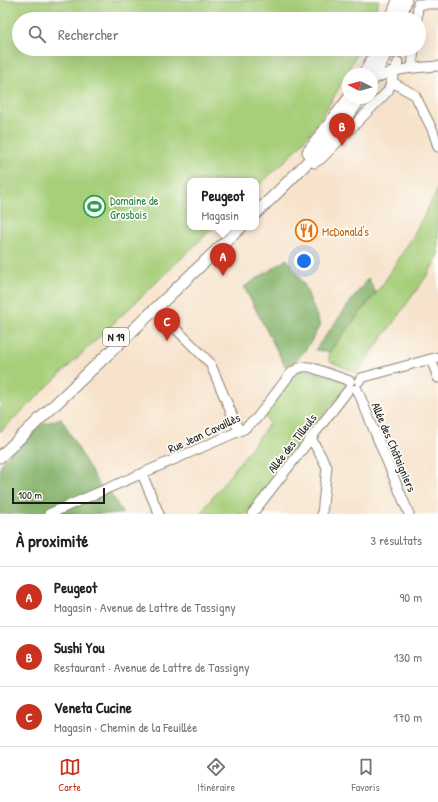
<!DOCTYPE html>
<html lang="fr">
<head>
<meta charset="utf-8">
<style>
  body { margin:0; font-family:"Patrick Hand",sans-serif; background:#f2f2f2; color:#222 }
  .compass { position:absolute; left:342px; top:68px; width:36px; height:36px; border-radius:50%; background:#fff; box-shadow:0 4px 16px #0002; rotate:276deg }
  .scale { position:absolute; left:12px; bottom:10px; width:93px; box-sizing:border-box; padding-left:4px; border:2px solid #1c1c1c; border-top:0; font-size:11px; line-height:14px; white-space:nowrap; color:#1c1c1c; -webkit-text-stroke:3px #fdfcf7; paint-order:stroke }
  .you { position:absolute; left:304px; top:261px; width:14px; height:14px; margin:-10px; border:3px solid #fff; border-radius:50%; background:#1a73e8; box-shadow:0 0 0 6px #1a73e833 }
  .badge { display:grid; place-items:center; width:26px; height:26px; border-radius:50%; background:#c8321e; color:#fff; font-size:13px; font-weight:700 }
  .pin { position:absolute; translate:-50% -33px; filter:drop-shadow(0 1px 2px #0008) }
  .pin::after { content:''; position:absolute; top:21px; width:14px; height:12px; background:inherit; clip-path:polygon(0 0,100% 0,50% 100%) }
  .popup { position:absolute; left:187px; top:178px; width:72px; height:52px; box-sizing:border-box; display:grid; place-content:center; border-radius:8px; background:#fff; filter:drop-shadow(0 1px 3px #0005); font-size:13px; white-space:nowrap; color:#767676 }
  .popup b { font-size:15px; color:#222 }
  .popup::after { content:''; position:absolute; left:50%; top:100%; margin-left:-8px; border:8px solid transparent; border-top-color:#fff }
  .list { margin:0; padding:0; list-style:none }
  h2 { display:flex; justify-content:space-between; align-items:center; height:52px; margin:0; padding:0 16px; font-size:17px }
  h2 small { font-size:13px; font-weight:400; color:#767676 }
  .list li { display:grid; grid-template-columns:26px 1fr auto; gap:12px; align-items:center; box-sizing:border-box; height:60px; padding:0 16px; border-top:1px solid #e0e0e0 }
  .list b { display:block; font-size:15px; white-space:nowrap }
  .list p { margin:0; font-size:13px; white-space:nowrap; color:#767676 }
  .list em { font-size:13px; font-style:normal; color:#767676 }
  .icon { flex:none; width:22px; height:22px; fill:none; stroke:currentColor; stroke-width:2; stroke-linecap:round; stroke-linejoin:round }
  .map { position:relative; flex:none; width:438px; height:514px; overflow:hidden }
  .search { position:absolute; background:#fff; box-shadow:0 4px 16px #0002; left:12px; right:12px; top:12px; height:44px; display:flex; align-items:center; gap:10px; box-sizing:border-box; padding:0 14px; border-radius:22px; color:#767676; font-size:15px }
  .sheet { height:232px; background:#fff }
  nav { display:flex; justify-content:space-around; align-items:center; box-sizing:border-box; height:56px; border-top:1px solid #e0e0e0; background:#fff; font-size:11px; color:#767676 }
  nav a { display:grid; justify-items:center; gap:2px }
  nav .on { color:#c8321e }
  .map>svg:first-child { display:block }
  .green { fill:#a7cf7a; stroke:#62764b }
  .forest { fill:#85b26a; stroke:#506743 }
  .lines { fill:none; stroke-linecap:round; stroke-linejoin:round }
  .minor-casing { stroke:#8a8074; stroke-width:11 }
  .major-casing { stroke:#8a8074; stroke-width:13 }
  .minor { stroke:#fff; stroke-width:9 }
  .major { stroke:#fff; stroke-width:11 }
  .labels { text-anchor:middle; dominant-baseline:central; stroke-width:3.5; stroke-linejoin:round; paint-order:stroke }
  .shield { fill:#fdfcf7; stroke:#605f5e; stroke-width:1 }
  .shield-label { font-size:11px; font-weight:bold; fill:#1c1c1c }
  .leisure-label { font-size:12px; fill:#27864d; stroke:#fdfcf7; text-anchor:start }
  .food-label { font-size:12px; fill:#c56008; stroke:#fdfcf7; text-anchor:start }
  .street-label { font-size:12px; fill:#1c1c1c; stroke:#fdfcf7 }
</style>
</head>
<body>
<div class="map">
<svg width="438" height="514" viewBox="0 0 438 514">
  <rect width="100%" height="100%" fill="#fdfcf7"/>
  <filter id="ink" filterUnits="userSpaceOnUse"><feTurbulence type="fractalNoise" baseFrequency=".025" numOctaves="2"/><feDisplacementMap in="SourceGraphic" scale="8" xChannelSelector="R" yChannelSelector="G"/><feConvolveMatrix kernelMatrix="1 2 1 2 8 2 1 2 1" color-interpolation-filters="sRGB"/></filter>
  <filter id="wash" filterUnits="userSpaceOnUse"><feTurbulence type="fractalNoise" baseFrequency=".012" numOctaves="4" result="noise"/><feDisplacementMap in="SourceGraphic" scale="16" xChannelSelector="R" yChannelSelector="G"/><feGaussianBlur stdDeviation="0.9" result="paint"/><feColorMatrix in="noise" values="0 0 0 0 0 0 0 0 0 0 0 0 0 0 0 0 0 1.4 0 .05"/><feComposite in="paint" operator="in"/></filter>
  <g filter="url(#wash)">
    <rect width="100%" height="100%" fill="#f7e3cc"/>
    <path class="green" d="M0 0H379L372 19H19V49H359C342 84 322 121 296 150 284 163 269 175 256 188V181H190V227H214L0 432Z
      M438 189V256L428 274 357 373 329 361V352L383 284 412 238Z
      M303 369 345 381 346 387 268 484 247 514H200L270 423 263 415 289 379Z"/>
    <path class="forest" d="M287 259 305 286 320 325C312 339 302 362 285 366L244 287Z
      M368 278 376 293 329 352 315 350Z
      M61 418 100 487 108 489 123 514H0V468L4 459 40 425Z"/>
  </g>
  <g filter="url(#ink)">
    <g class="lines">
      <defs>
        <path id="minor" d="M417 19 418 4H438
          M412 68 414 49
          M373 80C393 68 415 68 438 66
          M392 82 415 95 433 131 438 147
          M314 163 321 159 388 91 398 62
          M155 308 210 363 239 431
          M431 359 438 378
          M359 381 361 378 438 357
          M357 389 409 514
          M311 438 327 467 322 514
          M142 474 159 514
          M49 514 244 429 256 419 291 373C297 368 303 366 310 367L350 381
          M252 514 350 388"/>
        <path id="major" d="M391 19 398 0
          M400 19 406 0
          M364 74 378 49
          M372 81 388 49
          M308 152 349 98
          M256 213C294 177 331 140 361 98
          M0 457 241 227"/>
      </defs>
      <use href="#minor" class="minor-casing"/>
      <use href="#major" class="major-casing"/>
      <use href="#minor" class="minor"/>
      <use href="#major" class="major"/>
    </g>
  </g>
  <defs>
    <symbol id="stadium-ring" viewBox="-11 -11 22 22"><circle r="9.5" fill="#fdfcf7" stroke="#2e9e5b" stroke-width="1.5"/><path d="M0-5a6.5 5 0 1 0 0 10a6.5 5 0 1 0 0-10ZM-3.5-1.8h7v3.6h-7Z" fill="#2e9e5b"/></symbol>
    <symbol id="restaurant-ring" viewBox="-11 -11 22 22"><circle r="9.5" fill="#fdfcf7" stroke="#e8710a" stroke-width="1.5"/><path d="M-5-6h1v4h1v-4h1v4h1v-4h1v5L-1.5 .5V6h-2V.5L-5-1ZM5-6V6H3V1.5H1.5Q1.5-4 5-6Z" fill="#e8710a"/></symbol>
  </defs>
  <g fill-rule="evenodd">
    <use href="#stadium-ring" x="82" y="194" width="25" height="25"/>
    <use href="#restaurant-ring" x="294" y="218" width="25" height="25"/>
  </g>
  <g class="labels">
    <rect class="shield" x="103" y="328" width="26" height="18" rx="3"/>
    <g class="shield-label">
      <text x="116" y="337">N 19</text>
    </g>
    <g class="leisure-label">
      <text x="110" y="200">Domaine de<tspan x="110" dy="14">Grosbois</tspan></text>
    </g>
    <g class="food-label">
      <text x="322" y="231">McDonald's</text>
    </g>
    <g class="street-label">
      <text transform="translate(204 433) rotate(-25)">Rue Jean Cavaillès</text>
      <text transform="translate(292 443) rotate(-52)">Allée des Tilleuls</text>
      <text transform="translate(394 447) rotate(67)">Allée des Châtaigniers</text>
    </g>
  </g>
</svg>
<svg class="compass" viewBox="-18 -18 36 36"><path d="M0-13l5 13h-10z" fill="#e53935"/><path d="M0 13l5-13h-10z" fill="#767676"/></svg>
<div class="scale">100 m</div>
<div class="you"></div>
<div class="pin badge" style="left:223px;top:276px">A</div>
<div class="popup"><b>Peugeot</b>Magasin</div>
<div class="pin badge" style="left:342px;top:146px">B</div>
<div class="pin badge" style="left:167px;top:341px">C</div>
<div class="search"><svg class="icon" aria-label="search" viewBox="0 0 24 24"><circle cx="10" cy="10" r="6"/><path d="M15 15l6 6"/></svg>Rechercher</div>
</div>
<section class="sheet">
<h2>À proximité<small>3 résultats</small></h2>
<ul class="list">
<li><span class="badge">A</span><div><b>Peugeot</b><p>Magasin · Avenue de Lattre de Tassigny</p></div><em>90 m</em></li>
<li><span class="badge">B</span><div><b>Sushi You</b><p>Restaurant · Avenue de Lattre de Tassigny</p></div><em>130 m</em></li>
<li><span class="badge">C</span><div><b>Veneta Cucine</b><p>Magasin · Chemin de la Feuillée</p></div><em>170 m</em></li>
</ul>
</section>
<nav>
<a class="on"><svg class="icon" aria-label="map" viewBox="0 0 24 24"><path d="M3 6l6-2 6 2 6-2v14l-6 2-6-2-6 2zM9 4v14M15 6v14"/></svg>Carte</a>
<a><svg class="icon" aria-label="directions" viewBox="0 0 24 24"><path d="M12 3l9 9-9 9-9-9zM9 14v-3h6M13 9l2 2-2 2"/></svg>Itinéraire</a>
<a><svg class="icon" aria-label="saved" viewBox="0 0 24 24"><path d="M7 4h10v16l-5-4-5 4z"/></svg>Favoris</a>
</nav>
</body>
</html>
